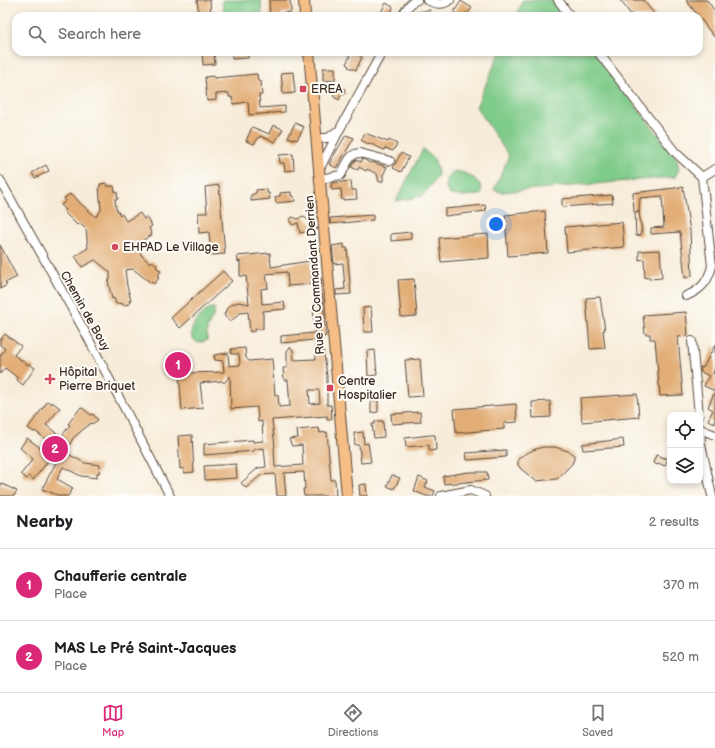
<!DOCTYPE html>
<html lang="en">
<head>
<meta charset="utf-8">
<style>
  body { margin:0; font-family:"Balsamiq Sans",sans-serif; background:#f6f6f6; color:#202124 }
  .controls { position:absolute; right:12px; bottom:12px; display:grid; overflow:hidden; border-radius:8px; box-shadow:0 2px 6px #0003 }
  .controls button { width:36px; height:36px; display:grid; place-items:center; padding:0; border:0; border-bottom:1px solid #e0e0e0; background:#fff; color:#202124; font:20px sans-serif }
  .you { position:absolute; left:496px; top:224px; width:14px; height:14px; margin:-10px; border:3px solid #fff; border-radius:50%; background:#1a73e8; box-shadow:0 0 0 6px #1a73e833 }
  .badge { display:grid; place-items:center; width:26px; height:26px; border-radius:50%; background:#db2777; color:#fff; font-size:13px; font-weight:700 }
  .pin { position:absolute; translate:-50% -50%; border:2px solid #fff; box-shadow:0 1px 4px #0006 }
  .list { margin:0; padding:0; list-style:none }
  h2 { display:flex; justify-content:space-between; align-items:center; height:52px; margin:0; padding:0 16px; font-size:17px }
  h2 small { font-size:13px; font-weight:400; color:#757577 }
  .list li { display:grid; grid-template-columns:26px 1fr auto; gap:12px; align-items:center; box-sizing:border-box; height:72px; padding:0 16px; border-top:1px solid #e0e0e0 }
  .list b { display:block; font-size:15px; white-space:nowrap }
  .list p { margin:0; font-size:13px; white-space:nowrap; color:#757577 }
  .list em { font-size:13px; font-style:normal; color:#757577 }
  .icon { flex:none; width:22px; height:22px; fill:none; stroke:currentColor; stroke-width:2; stroke-linecap:round; stroke-linejoin:round }
  .map { position:relative; flex:none; width:715px; height:496px; overflow:hidden }
  .search { position:absolute; background:#fff; box-shadow:0 2px 6px #0003; left:12px; right:12px; top:12px; height:44px; display:flex; align-items:center; gap:10px; box-sizing:border-box; padding:0 14px; border-radius:12px; color:#757577; font-size:15px }
  .sheet { height:196px; background:#fff }
  nav { display:flex; justify-content:space-around; align-items:center; box-sizing:border-box; height:56px; border-top:1px solid #e0e0e0; background:#fff; font-size:11px; color:#757577 }
  nav a { display:grid; justify-items:center; gap:2px }
  nav .on { color:#db2777 }
  .map>svg:first-child { display:block }
  .green { fill:#7fcb89; stroke:#5d7a54 }
  .building { fill:#e2ad76; fill-rule:evenodd }
  .lines { fill:none; stroke-linecap:round; stroke-linejoin:round }
  .minor-casing { stroke:#57473a; stroke-width:10 }
  .major-casing { stroke:#57473a; stroke-width:12 }
  .minor { stroke:#fff; stroke-width:8 }
  .major { stroke:#f6be87; stroke-width:10 }
  .poi-dot { fill:#d1495b; stroke:#fdfcf7; stroke-width:1.5 }
  .labels { text-anchor:middle; dominant-baseline:central; stroke-width:4; stroke-linejoin:round; paint-order:stroke }
  .poi-label { font-size:12px; fill:#3b2a1e; stroke:#fdfcf7; text-anchor:start }
  .street-label { font-size:12px; fill:#3b2a1e; stroke:#fdfcf7 }
</style>
</head>
<body>
<div class="map">
<svg width="715" height="496" viewBox="0 0 715 496">
  <rect width="100%" height="100%" fill="#fdfcf7"/>
  <filter id="ink" filterUnits="userSpaceOnUse"><feTurbulence type="fractalNoise" baseFrequency=".025" numOctaves="2"/><feDisplacementMap in="SourceGraphic" scale="8" xChannelSelector="R" yChannelSelector="G"/><feConvolveMatrix kernelMatrix="1 2 1 2 8 2 1 2 1" color-interpolation-filters="sRGB"/></filter>
  <filter id="wash" filterUnits="userSpaceOnUse"><feTurbulence type="fractalNoise" baseFrequency=".012" numOctaves="4" result="noise"/><feDisplacementMap in="SourceGraphic" scale="16" xChannelSelector="R" yChannelSelector="G"/><feGaussianBlur stdDeviation="0.9" result="paint"/><feColorMatrix in="noise" values="0 0 0 0 0 0 0 0 0 0 0 0 0 0 0 0 0 1.4 0 .05"/><feComposite in="paint" operator="in"/></filter>
  <g filter="url(#wash)">
    <rect width="100%" height="100%" fill="#f7ecd9"/>
    <path class="green" d="M222 0H261L262 16H224Z
      M523 0H553L566 16H516Z
      M500 52H594L677 159 679 169 675 177 502 192 494 190 509 156 476 107Z
      M423 149 434 159 437 167 438 175 432 184 422 196 413 198 396 201Z
      M454 171C463 171 480 179 481 188 482 190 481 193 481 195L462 196 450 195 446 189V178Z
      M210 308H215L213 317 207 328V340L205 341 198 343 192 338C189 324 200 316 210 308Z"/>
    <g id="blocks">
      <path class="building" d="M197 0H210L211 16H199Z
        M269 0H290L291 12 281 13V16H270Z
        M620 0H643L656 16H632Z
        M686 0H707L715 11V38Z
        M461 1 472 8 467 14 465 13 462 16H459L454 12Z
        M386 3 393 7 392 10 389 16H379Z
        M430 10 431 16H412V13Z
        M202 52H214L215 64 203 65Z
        M232 52H248V58L232 59Z
        M344 52H354L362 57 356 70 348 67 349 66 346 64 350 56Z
        M323 68H335V80L323 81Z
        M293 72 295 93 283 94 281 73Z
        M257 74 258 81H261L262 95H259L260 108 285 106V112L249 115 248 102 233 104 232 97H229V93L216 94V100L207 101 205 77 214 76V78Z
        M344 88 345 94 341 95 339 100 334 97 333 93 335 90Z
        M295 123 304 127 297 140 288 137Z
        M273 125 283 129 275 142 260 136 254 144 246 141 252 127 269 134Z
        M365 133 388 142 389 140 397 144 393 151 385 148 384 150 369 143 368 144 361 140Z
        M346 135 354 138 336 168 329 164Z
        M401 153 409 157 401 172 393 168Z
        M293 154 294 170 285 171 284 163H280L279 155Z
        M363 159 370 163 371 162 387 167 383 175V181L379 182 377 174 367 169 366 171 359 167 358 170 351 167 356 160 361 162Z
        M46 165 49 171 35 178 32 173Z
        M351 181 352 190H356L357 199 342 200 341 189 332 190 331 183Z
        M107 183V186H114L115 192H117L118 199H115L116 208 120 215 122 214 126 221 140 213 144 219 147 217 150 222 152 226 149 228 152 235 138 243 141 249 139 250 142 256 150 263 152 261 157 265 156 267 161 271 157 277 159 278 154 284 152 282 151 283 133 269 125 270 127 286 131 300 129 301 130 304 123 305 122 303 116 304 114 298 112 299 108 281 110 280V272L95 260 82 267 75 256 88 248 86 229 79 223 77 225 64 212 66 210 61 205 66 201 64 198 70 194 71 196 73 195 81 204 96 217 101 210 99 187H100V184Z
        M219 185 225 254 211 255 209 232 199 233 198 213H207L205 187Z
        M683 187 690 231 692 276 685 278 680 232 651 234V228L664 227 662 196 640 198 639 212H634L633 193Z
        M267 189V193H269L270 199 251 201V195L256 193V190Z
        M291 192V196H294L295 201 276 203 275 197 280 196V193Z
        M612 195 613 203 562 207V199Z
        M485 205 486 211 445 216V209Z
        M545 211 548 253 508 256 505 215Z
        M639 212 642 231H641V235L636 236 635 213Z
        M373 215V220L330 224V218Z
        M292 217 298 219 301 217 303 216 318 229 300 233 298 223 293 225 290 222V220Z
        M622 222 624 247 567 252 565 227Z
        M411 232V239L391 241V234Z
        M488 234 489 258 441 262 439 238Z
        M344 244V248H347L351 294 336 295V290L345 289 343 263 334 264 332 246Z
        M0 245 17 277 5 283 7 285 0 289Z
        M660 250 662 278 649 279V277L645 278 644 259 639 260V251Z
        M270 253 271 267 310 261 312 279 321 278 326 336 323 337 319 347H323L327 376V405H331L332 419H327V416L272 420 275 447 274 448 275 467 303 465 302 445 292 446 289 439 298 438 297 430 319 428 320 433 327 432 331 480H335L336 496H304L303 489H305L304 472 284 473 286 496H277L275 474 261 475 246 488 241 483 258 468 266 467 264 448 254 449V451L204 455V444L253 440V442L263 441 262 421 258 422 257 407 231 409 230 376 224 383 222 381 200 383 203 408 182 410 179 374 176 371H168L167 361 188 359 189 373 224 372 223 361 215 360 214 355 228 353 229 366 240 365 239 354H231V349L245 348 246 358 249 361 272 359 275 395H278L279 407 290 406 288 380H284L283 368H287V351L290 347 293 350 294 360 316 359 315 340 281 343V336L315 333 313 306 316 305 315 284 288 286 287 272 266 274 268 288 261 289 262 304 284 302 285 309 263 311V329H255V331L250 332 248 312 240 313 230 322 224 315 227 308 232 304 239 302 249 304 246 276H240V261L238 262 237 256ZM309 390H319L320 403 310 404Z
        M223 271 232 281 180 328 171 318Z
        M414 279 417 316 401 317 398 280Z
        M600 297 605 330H603L605 348 590 349 586 298Z
        M371 307 373 332H364L363 308Z
        M686 312 688 336 678 337 683 395 660 396 655 339H650V334H645L643 315Z
        M5 334 21 346 14 355 28 365 29 364 35 368 23 385 17 380 18 378 5 368 0 374V356L5 349 0 345V340Z
        M715 345V368L713 373 715 374V391L704 386 709 376 701 372 700 367 703 368Z
        M375 350 377 375 368 376 367 351Z
        M420 359 423 396 408 397 405 360Z
        M715 391V424L708 420 713 410 708 407Z
        M637 394 639 417 582 422 580 398Z
        M378 400V412L371 413V401Z
        M48 401 51 404 52 402 60 408 46 425 61 437 70 425 68 424 81 407 91 415 93 414 98 420 92 424 91 423 73 438 69 446 63 442 33 480 29 476 27 479 21 474 33 459 20 448 27 438 42 449 48 441 35 431 34 432 28 428Z
        M550 401 551 417 533 418 532 402Z
        M516 404 517 422 504 423V429L456 433 454 409Z
        M420 412 421 422 392 424 391 414Z
        M375 421H383L384 437 374 438 372 424H375Z
        M363 432 364 444 368 443 371 462 361 463 359 445H355L354 433Z
        M192 435 194 472 184 473V468L180 469 178 436Z
        M430 435H435L436 450 429 451V445L406 447 405 438Z
        M623 439 624 447 583 450 582 444Z
        M543 447H555L568 451 574 455V459L572 464 557 479 536 481 521 469 518 465V460L520 457 533 450Z
        M506 450V457L467 460 466 453Z
        M62 451 85 463 100 465 99 473H97V478L81 476 63 467 57 479 73 488 68 496H60L42 489Z
        M656 455 668 459 665 466 658 463V465L653 463Z
        M236 464 237 478 205 480 204 466Z
        M469 472H487L488 480 444 484 443 476Z
        M392 475 400 478 394 489 387 486Z
        M419 477 428 481 425 487 435 491 433 496H426L414 491Z
        M0 483 17 491 14 496H0Z
        M366 484 367 496H360L359 485Z"/>
    </g>
  </g>
  <g filter="url(#ink)">
    <use href="#blocks" fill-opacity="0" stroke="#57473a" stroke-width="1"/>
    <g class="lines">
      <defs>
        <path id="minor" d="M427 0C436 4 442 6 450 0
          M558 0 570 16
          M402 16C406 10 410 2 417 0
          M598 52 675 152 702 177 712 266C708 282 701 290 686 296
          M317 138H328L336 132
          M320 168 341 127 382 52
          M702 177 715 169
          M320 179 341 175C346 166 349 153 360 153L390 161
          M0 180 85 332 170 496
          M692 341 699 415
          M700 428 701 444 712 496
          M700 429 715 435
          M441 496 471 490 485 496"/>
        <path id="major" d="M304 0 305 16
          M309 52C323 200 333 348 347 496"/>
      </defs>
      <use href="#minor" class="minor-casing"/>
      <use href="#major" class="major-casing"/>
      <use href="#minor" class="minor"/>
      <use href="#major" class="major"/>
    </g>
  </g>
  <g class="poi-dot">
    <rect x="299" y="85" width="8" height="8" rx="2"/>
    <circle cx="115" cy="247" r="4"/>
    <path d="M48 373h4v4h4v4h-4v4h-4v-4h-4v-4h4z"/>
    <rect x="326" y="384" width="8" height="8" rx="2"/>
  </g>
  <g class="labels">
    <g class="poi-label">
      <text x="311" y="89">EREA</text>
      <text x="123" y="247">EHPAD Le Village</text>
      <text x="59" y="372">Hôpital<tspan x="59" dy="14">Pierre Briquet</tspan></text>
      <text x="338" y="381">Centre<tspan x="338" dy="14">Hospitalier</tspan></text>
    </g>
    <g class="street-label">
      <text transform="translate(315 275) rotate(-94)">Rue du Commandant Derrien</text>
      <text transform="translate(85 311) rotate(61)">Chemin de Bouy</text>
    </g>
  </g>
</svg>
<div class="controls">
<button><svg class="icon" aria-label="locate" viewBox="0 0 24 24"><circle cx="12" cy="12" r="6"/><path d="M12 2v4M12 18v4M2 12h4M18 12h4"/></svg></button>
<button><svg class="icon" aria-label="layers" viewBox="0 0 24 24"><path d="M12 4l9 5-9 5-9-5zM3 14l9 5 9-5"/></svg></button>
</div>
<div class="you"></div>
<div class="pin badge" style="left:178px;top:365px">1</div>
<div class="pin badge" style="left:55px;top:449px">2</div>
<div class="search"><svg class="icon" aria-label="search" viewBox="0 0 24 24"><circle cx="10" cy="10" r="6"/><path d="M15 15l6 6"/></svg>Search here</div>
</div>
<section class="sheet">
<h2>Nearby<small>2 results</small></h2>
<ul class="list">
<li><span class="badge">1</span><div><b>Chaufferie centrale</b><p>Place</p></div><em>370 m</em></li>
<li><span class="badge">2</span><div><b>MAS Le Pré Saint-Jacques</b><p>Place</p></div><em>520 m</em></li>
</ul>
</section>
<nav>
<a class="on"><svg class="icon" aria-label="map" viewBox="0 0 24 24"><path d="M3 6l6-2 6 2 6-2v14l-6 2-6-2-6 2zM9 4v14M15 6v14"/></svg>Map</a>
<a><svg class="icon" aria-label="directions" viewBox="0 0 24 24"><path d="M12 3l9 9-9 9-9-9zM9 14v-3h6M13 9l2 2-2 2"/></svg>Directions</a>
<a><svg class="icon" aria-label="saved" viewBox="0 0 24 24"><path d="M7 4h10v16l-5-4-5 4z"/></svg>Saved</a>
</nav>
</body>
</html>
